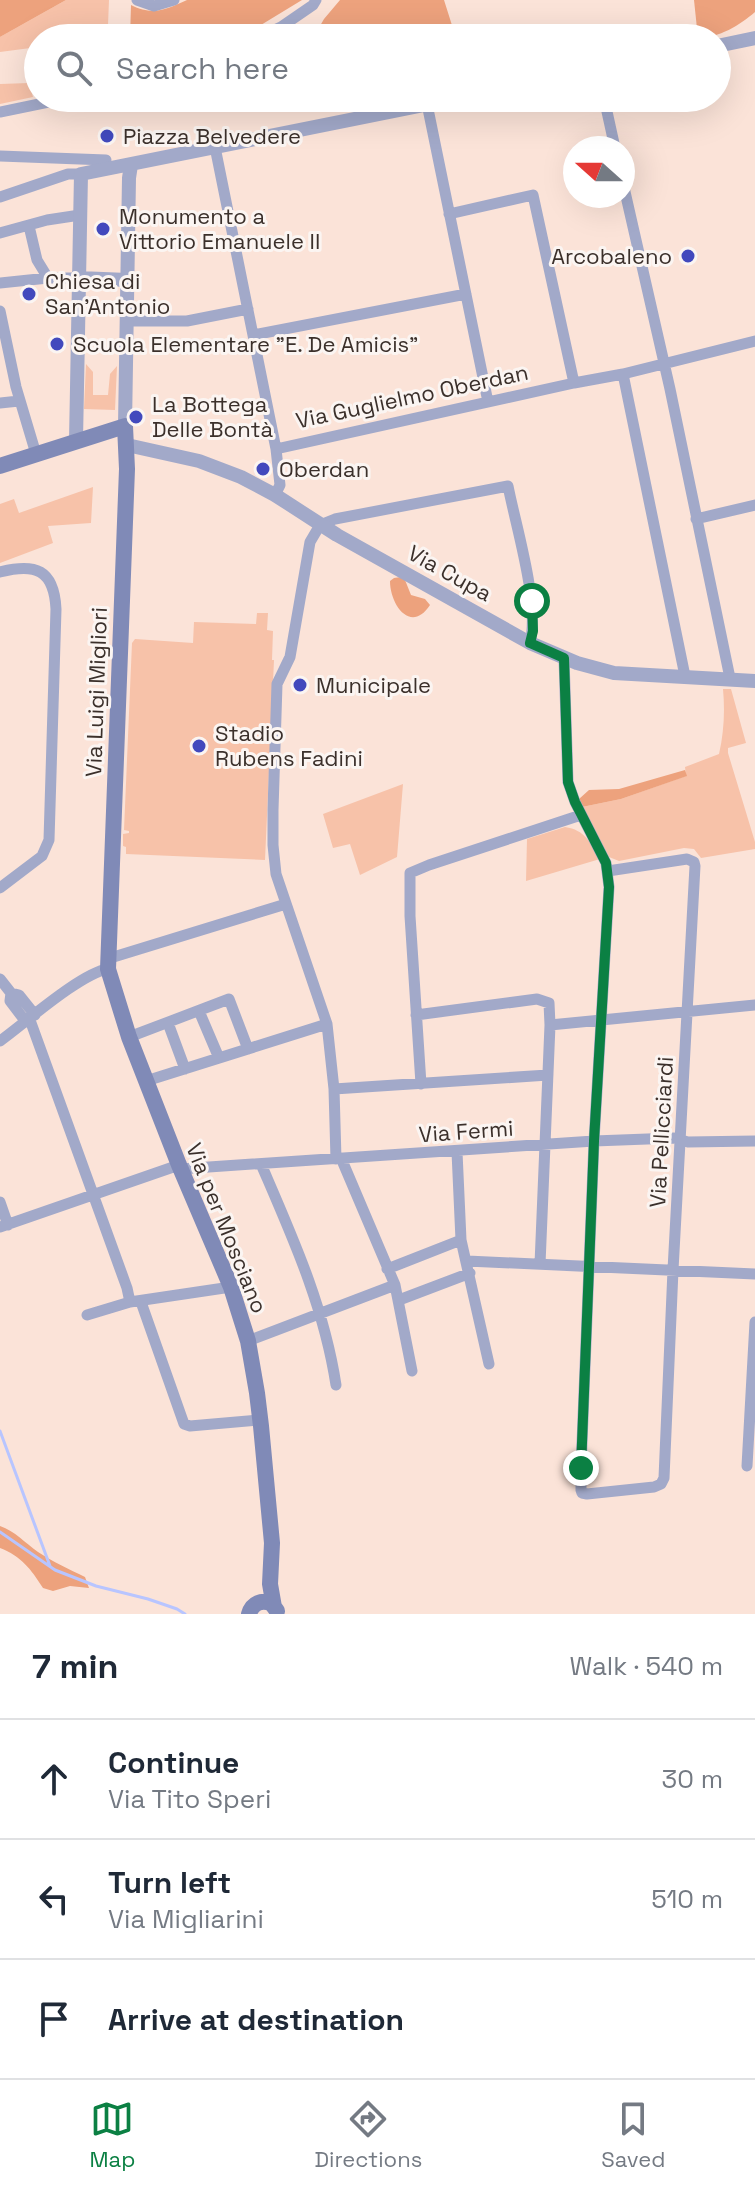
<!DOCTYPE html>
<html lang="en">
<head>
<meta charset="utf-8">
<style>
  body { margin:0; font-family:"Space Grotesk",sans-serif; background:#f2f2f3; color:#1f2937 }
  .compass { position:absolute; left:563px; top:136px; width:72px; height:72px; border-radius:50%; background:#fff; box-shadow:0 8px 32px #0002; rotate:291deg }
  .stop { position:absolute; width:24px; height:24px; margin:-18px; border:6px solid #0b8043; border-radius:50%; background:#fff }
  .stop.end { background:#0b8043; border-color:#fff; box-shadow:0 2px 8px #0008 }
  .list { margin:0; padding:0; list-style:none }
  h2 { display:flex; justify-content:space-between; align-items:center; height:104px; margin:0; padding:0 32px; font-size:34px }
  h2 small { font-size:26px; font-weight:400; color:#747a83 }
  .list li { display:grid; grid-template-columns:52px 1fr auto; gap:24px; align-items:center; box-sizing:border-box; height:120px; padding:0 32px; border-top:2px solid #e0e1e3 }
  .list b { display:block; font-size:30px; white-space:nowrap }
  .list p { margin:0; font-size:26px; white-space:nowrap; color:#747a83 }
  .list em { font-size:26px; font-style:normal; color:#747a83 }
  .icon { flex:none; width:44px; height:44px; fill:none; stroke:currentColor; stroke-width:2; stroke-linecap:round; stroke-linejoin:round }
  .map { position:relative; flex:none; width:755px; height:1614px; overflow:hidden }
  .search { position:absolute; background:#fff; box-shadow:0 8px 32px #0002; left:24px; right:24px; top:24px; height:88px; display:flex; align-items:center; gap:20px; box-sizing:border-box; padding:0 28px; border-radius:44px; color:#747a83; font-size:30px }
  .sheet { height:464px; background:#fff }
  nav { display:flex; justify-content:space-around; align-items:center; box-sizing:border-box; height:112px; border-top:2px solid #e0e1e3; background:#fff; font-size:22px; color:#747a83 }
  nav a { display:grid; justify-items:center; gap:4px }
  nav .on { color:#0b8043 }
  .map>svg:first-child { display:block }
  .green { fill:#f7c2a9 }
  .forest { fill:#eda27d }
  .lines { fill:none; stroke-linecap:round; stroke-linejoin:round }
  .stream { stroke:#b8c5ff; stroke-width:3 }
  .minor { stroke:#a2a9c9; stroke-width:11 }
  .tertiary { stroke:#a2a9c9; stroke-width:14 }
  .secondary { stroke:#808ab7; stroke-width:16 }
  .route { stroke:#0b8043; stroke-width:10 }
  .poi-dot { fill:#4249bd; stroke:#fbf5f2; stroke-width:3 }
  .labels { text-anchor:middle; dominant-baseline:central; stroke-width:6; stroke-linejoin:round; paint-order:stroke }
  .poi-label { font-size:22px; fill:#3b302b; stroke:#fbf5f2; text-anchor:start }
  .street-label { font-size:22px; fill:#3b302b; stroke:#fbf5f2 }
</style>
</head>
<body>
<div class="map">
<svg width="755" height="1614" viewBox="0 0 755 1614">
  <rect width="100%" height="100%" fill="#fbe3d8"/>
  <path class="green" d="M66 0H109L108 25 117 24 118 33 92 38H38V47L0 52V37Z
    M29 83 33 97 0 104V84Z
    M86 364 93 372V395H108L110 374 117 366 115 410 84 409Z
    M93 487 91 523 48 526 53 543 0 563V504L14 499 19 513Z
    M257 613H268L267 630 273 631 272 660H274L265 860 126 854V847L123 846V834L129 833V831L124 830 132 643 135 639 193 643 194 622 256 624Z
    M723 689H731L746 743 728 748V753L755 842V849L701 858 694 849 684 848 619 861 609 857 582 807 621 799 686 776 685 767 719 754C724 732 725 711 723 689Z
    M403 784 397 857 360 875 350 844 333 848 323 814Z
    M565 827C585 830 590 842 600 859L526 881 527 839Z"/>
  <path class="forest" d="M0 0H66L0 37Z
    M187 0H302L256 28 235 38H130L131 5C153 16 165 10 187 0Z
    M340 0H444L456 38H313L324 19Z
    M694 0H755V12C740 25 719 38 698 38Z
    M401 577 405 580 411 595 425 599 430 605C411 634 390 605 390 581L394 578Z
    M685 770 687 776 621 799 582 807 579 799 589 790 619 789Z
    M0 1526C15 1531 25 1543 38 1552 53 1562 69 1569 85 1577L89 1588 70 1586 53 1591 43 1588C31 1569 21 1556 0 1548Z"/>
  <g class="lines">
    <path class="stream" d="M0 1431 50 1566
      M0 1532 55 1570 96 1586 148 1599 177 1609 185 1614"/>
    <path class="minor" d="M137 0 154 6 174 0
      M257 38 281 27 313 5 316 0
      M604 98 615 148
      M427 104 488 402
      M0 112 68 98
      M215 147 276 449 280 485 275 495
      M0 156 106 160
      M623 183 670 389 730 678
      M0 197 68 174H81
      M449 214 533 195 574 383
      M29 226 37 260 48 278
      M0 233 47 220 80 215
      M0 283 48 278H79
      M0 311 16 387 36 454
      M126 321H187L248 309
      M253 335 466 294
      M623 374 685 676
      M0 403 19 401
      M276 449 574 383 623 374 755 341
      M696 519 755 505
      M0 572C35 563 54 569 56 609L49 840 42 856 0 888
      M564 658 568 782 575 802 606 863 609 887 594 1141 581 1468V1490L582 1493 587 1494 654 1487 661 1484 664 1478 673 1270 695 866 694 862 687 859 608 871
      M107 959 286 904
      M0 979 11 993 19 995 35 1015
      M11 993 10 1001 26 1022
      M199 1011 219 1058
      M416 1015 537 999 549 1003 550 1025 540 1264
      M30 1020 127 1288 130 1302
      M168 1023 185 1069
      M550 1025 755 1005
      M129 1037 229 999 248 1049
      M0 1041C25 1023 81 973 108 969
      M146 1081 327 1024
      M421 1084 410 916V873L429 865 581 815
      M334 1089 548 1075
      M457 1152 461 1240 489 1364
      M341 1158 395 1285 412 1371
      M336 1159 334 1089 327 1024 276 874 273 845V810L277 684 290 657 310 542 320 525 335 519 508 486C516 527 540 604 530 643
      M261 1164C292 1236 324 1306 336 1385
      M180 1169 594 1141 674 1138 688 1142 755 1141
      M0 1202 8 1225
      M0 1227 179 1165
      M467 1261 755 1274
      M387 1269 461 1240
      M399 1300 470 1273
      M141 1302 184 1424 190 1426 260 1420
      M87 1315 130 1302 231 1287
      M248 1341 395 1285
      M747 1466 755 1322"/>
    <path class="tertiary" d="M717 46 755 38
      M81 174 459 98
      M79 278 127 280
      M125 426 129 178 131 165
      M76 441 81 174
      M127 445 199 461 241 477 275 495 337 535 530 643 577 663 614 673 755 681"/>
    <path class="secondary" d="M0 466 125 426 127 469 108 969 129 1037 179 1165 231 1287 248 1341 257 1393 261 1426 272 1543 270 1584 274 1607
      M249 1614C252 1603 262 1599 272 1604L277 1611"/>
  </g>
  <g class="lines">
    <path class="route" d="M532 601 533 631 530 643 564 658 568 782 575 802 606 863 609 887 594 1141 581 1468"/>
  </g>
  <g class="poi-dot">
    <circle cx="107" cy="136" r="8"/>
    <circle cx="103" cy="229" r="8"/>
    <circle cx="688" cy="256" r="8"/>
    <circle cx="29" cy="294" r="8"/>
    <circle cx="57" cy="344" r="8"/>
    <circle cx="136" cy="417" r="8"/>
    <circle cx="263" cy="469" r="8"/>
    <circle cx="300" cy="685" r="8"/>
    <circle cx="199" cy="746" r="8"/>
  </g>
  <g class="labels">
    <g class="poi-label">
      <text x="123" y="136">Piazza Belvedere</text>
      <text x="119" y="216">Monumento a<tspan x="119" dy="25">Vittorio Emanuele II</tspan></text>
      <text x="672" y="256" text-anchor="end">Arcobaleno</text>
      <text x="45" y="281">Chiesa di<tspan x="45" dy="25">San'Antonio</tspan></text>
      <text x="73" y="344">Scuola Elementare "E. De Amicis"</text>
      <text x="152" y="404">La Bottega<tspan x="152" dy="25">Delle Bontà</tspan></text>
      <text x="279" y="469">Oberdan</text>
      <text x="316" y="685">Municipale</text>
      <text x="215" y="733">Stadio<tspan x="215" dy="25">Rubens Fadini</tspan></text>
    </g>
    <g class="street-label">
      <text transform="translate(412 396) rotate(-12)">Via Guglielmo Oberdan</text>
      <text transform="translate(450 573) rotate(29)">Via Cupa</text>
      <text transform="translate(96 692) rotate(-88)">Via Luigi Migliori</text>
      <text transform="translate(466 1131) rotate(-4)">Via Fermi</text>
      <text transform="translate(661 1132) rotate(-87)">Via Pellicciardi</text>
      <text transform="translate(227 1228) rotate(68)">Via per Mosciano</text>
    </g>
  </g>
</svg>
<svg class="compass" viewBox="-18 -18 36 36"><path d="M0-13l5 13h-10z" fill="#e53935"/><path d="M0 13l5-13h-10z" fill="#747a83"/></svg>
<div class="stop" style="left:532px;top:601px"></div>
<div class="stop end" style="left:581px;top:1468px"></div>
<div class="search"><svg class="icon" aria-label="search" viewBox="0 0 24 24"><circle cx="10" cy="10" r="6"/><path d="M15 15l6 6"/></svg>Search here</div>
</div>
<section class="sheet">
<h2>7 min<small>Walk · 540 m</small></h2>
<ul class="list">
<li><svg class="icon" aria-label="ahead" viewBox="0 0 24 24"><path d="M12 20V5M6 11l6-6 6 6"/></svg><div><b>Continue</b><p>Via Tito Speri</p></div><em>30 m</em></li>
<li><svg class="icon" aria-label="left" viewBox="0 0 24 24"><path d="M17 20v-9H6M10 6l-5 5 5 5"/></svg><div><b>Turn left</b><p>Via Migliarini</p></div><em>510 m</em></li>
<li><svg class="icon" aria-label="arrive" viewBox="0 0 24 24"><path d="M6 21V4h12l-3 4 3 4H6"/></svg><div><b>Arrive at destination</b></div></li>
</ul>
</section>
<nav>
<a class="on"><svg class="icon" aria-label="map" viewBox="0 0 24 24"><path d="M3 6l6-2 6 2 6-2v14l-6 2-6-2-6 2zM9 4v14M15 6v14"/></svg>Map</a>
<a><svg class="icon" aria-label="directions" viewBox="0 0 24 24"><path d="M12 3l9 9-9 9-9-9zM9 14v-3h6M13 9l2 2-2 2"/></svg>Directions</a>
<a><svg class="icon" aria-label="saved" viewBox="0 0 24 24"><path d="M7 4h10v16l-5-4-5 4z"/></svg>Saved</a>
</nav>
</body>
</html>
